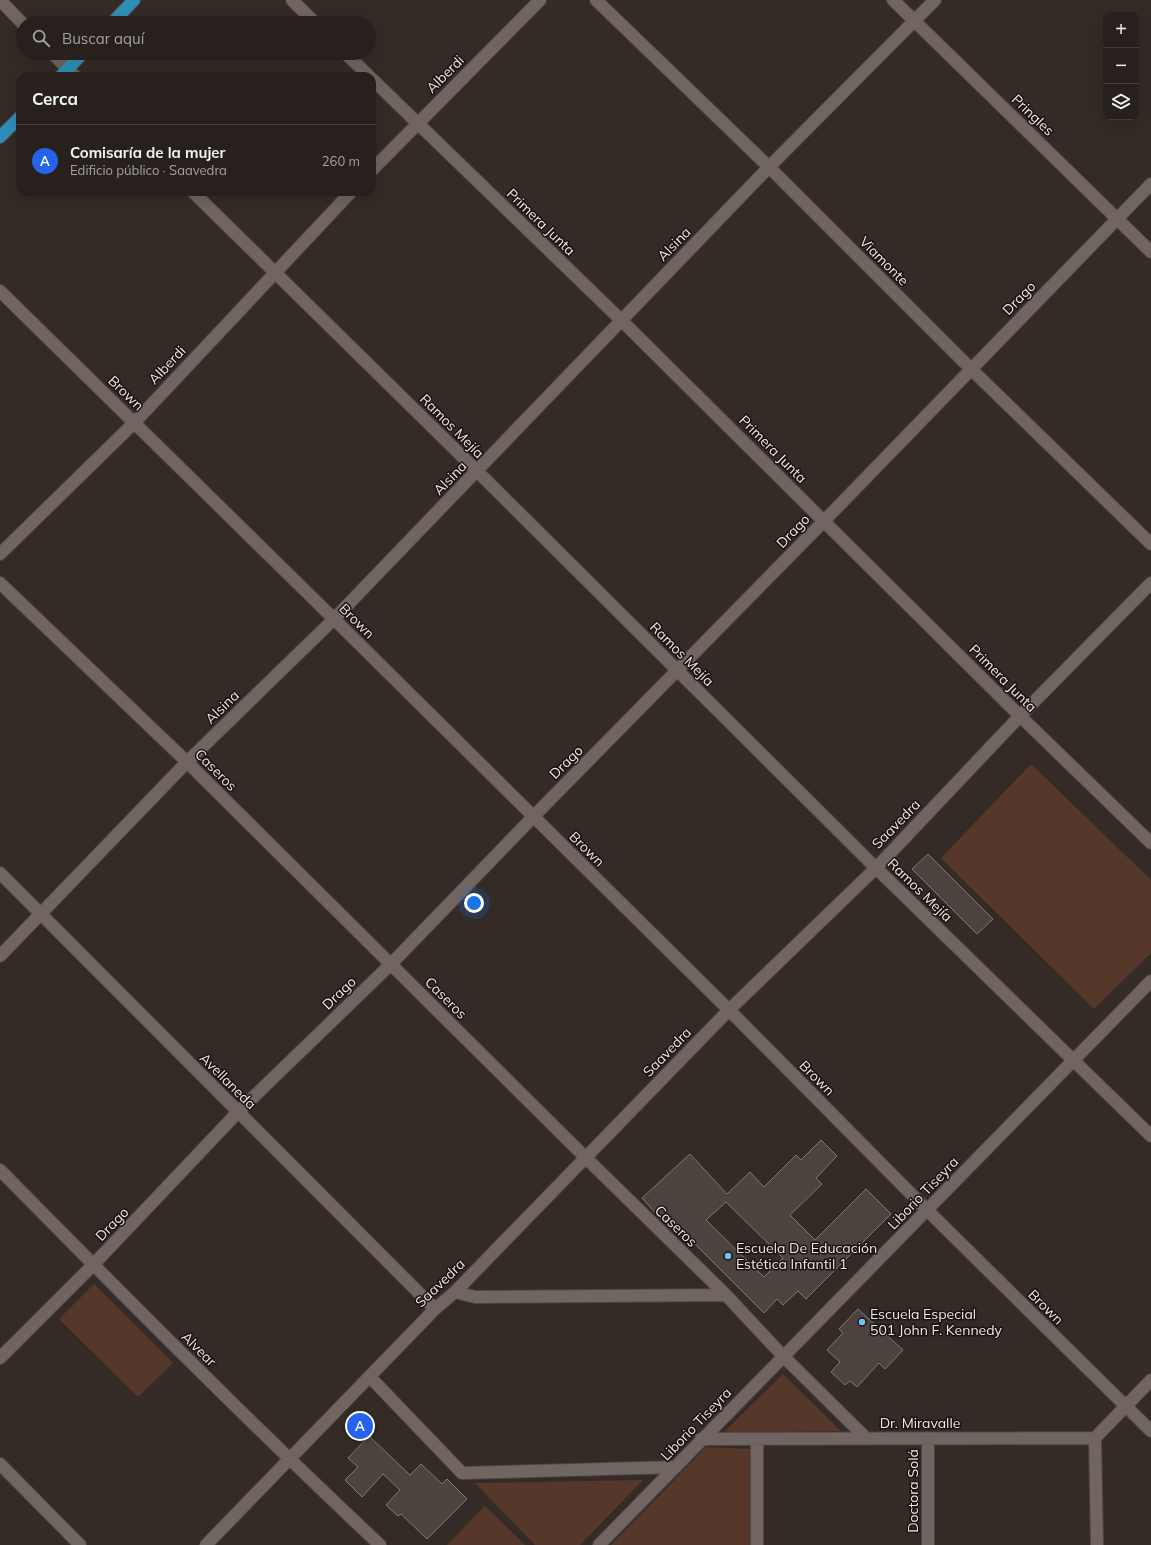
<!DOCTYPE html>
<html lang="es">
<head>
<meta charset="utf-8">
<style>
  body { margin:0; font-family:Mulish,sans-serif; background:#2f2825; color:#f1f3f6 }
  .controls { position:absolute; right:12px; top:12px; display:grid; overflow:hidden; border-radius:8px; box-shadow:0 4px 16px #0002 }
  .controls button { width:36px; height:36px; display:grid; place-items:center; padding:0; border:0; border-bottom:1px solid #433e3b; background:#27201c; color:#f1f3f6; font:20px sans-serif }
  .you { position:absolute; left:474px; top:903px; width:14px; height:14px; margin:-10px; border:3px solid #fff; border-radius:50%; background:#1a73e8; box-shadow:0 0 0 6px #1a73e833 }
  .badge { display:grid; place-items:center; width:26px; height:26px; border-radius:50%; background:#2563eb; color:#fff; font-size:13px; font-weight:700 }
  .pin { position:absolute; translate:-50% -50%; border:2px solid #fff; box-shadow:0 1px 4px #0006 }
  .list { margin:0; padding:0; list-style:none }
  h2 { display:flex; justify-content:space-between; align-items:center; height:52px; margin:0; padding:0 16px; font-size:17px }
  h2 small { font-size:13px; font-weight:400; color:#a4a3a3 }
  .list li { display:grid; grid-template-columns:26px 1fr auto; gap:12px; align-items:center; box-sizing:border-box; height:72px; padding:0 16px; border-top:1px solid #433e3b }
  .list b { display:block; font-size:15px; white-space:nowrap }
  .list p { margin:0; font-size:13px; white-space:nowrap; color:#a4a3a3 }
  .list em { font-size:13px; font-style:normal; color:#a4a3a3 }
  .icon { flex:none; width:22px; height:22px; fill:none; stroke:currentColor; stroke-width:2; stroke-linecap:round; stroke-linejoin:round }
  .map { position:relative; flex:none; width:1151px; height:1545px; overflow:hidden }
  .search { position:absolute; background:#27201c; box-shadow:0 4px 16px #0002; left:16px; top:16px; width:360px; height:44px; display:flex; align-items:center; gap:10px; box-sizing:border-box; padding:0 14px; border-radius:22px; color:#a4a3a3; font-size:15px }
  .panel { position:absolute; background:#27201c; box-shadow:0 4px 16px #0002; left:16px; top:72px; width:360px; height:124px; border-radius:12px }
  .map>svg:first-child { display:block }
  .green { fill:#56382b }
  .building { fill:#4d433e; stroke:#837772; fill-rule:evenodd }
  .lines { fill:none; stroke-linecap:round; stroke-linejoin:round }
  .minor-casing { stroke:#4e4643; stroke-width:14 }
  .major-casing { stroke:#4e4643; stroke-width:14 }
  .minor { stroke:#706560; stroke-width:12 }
  .major { stroke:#2e90b9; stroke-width:12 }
  .poi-dot { fill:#70c2f4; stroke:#181312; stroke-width:1.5 }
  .labels { text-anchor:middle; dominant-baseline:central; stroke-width:3; stroke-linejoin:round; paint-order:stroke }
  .street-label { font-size:14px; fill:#f0e9e6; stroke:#181312 }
  .poi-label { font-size:14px; fill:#f0e9e6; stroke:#181312; text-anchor:start }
</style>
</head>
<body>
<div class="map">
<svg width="1151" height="1545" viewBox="0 0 1151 1545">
  <rect width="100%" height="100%" fill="#342a26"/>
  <path class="green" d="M1031 764 1151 880V953L1094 1009 941 858Z
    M94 1284 173 1363 138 1397 59 1319Z
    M783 1374 841 1431 724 1432Z
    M706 1447 750 1449V1545H611Z
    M643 1480 580 1545H535L475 1483Z
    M485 1506 525 1545H447Z"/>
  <path class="building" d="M928 854 993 919 977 934 912 869Z
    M821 1140 837 1156 816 1178 822 1184 790 1215 815 1240 866 1189 891 1214 806 1299 798 1291 783 1305 777 1299 764 1313 690 1239 676 1223 669 1228 642 1198 690 1154 727 1194 750 1172 764 1187 796 1155 801 1160ZM726 1202 783 1258 764 1277 706 1220Z
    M858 1309 903 1350 885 1369 879 1363 857 1387 850 1381 845 1385 831 1372 840 1362 827 1350 843 1333 839 1329Z
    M369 1436 410 1475 421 1464 442 1484 447 1479 467 1499 427 1539 401 1514 398 1516 386 1505 400 1490 383 1474 362 1497 345 1480 358 1467 348 1458Z"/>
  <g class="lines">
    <defs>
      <path id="minor" d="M0 0 23 24
        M292 0 315 23
        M596 0 769 167 971 369 1151 544
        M893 0 1151 252
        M52 53 75 76
        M345 53 369 76
        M372 79 621 320 1020 716 1151 843
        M372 170 540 0
        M193 192 477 471 876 868 1151 1136
        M0 291 334 619 729 1010 927 1210 1151 1431
        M0 554 135 422 351 192
        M0 583 187 762 585 1157 726 1295 783 1356 866 1438
        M0 873 435 1309
        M0 956 187 762 334 619 769 167 935 0
        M0 1170C125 1297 250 1423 380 1545
        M455 1292 475 1297 726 1295
        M0 1358 93 1265 238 1112 391 964 533 817 824 521 1151 184
        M370 1377 462 1473 676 1467
        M928 1438V1545
        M1095 1438 1097 1545
        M701 1439 1095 1438 1151 1380
        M757 1439V1545
        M0 1464 80 1545
        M206 1545 435 1309 455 1292 729 1010 876 868 1020 716 1151 583
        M599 1545 1151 981"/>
      <path id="major" d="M112 23 134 0
        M61 76 83 53
        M0 137 20 117"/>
    </defs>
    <use href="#minor" class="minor-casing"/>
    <use href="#major" class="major-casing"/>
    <use href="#minor" class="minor"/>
    <use href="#major" class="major"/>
  </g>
  <g class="poi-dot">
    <circle cx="728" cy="1256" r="4"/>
    <circle cx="862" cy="1322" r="4"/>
  </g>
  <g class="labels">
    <g class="street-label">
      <text transform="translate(445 74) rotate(-45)">Alberdi</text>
      <text transform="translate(1033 115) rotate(44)">Pringles</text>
      <text transform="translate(541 222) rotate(44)">Primera Junta</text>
      <text transform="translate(674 244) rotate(-46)">Alsina</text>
      <text transform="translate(884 261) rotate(45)">Viamonte</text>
      <text transform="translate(1019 298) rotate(-46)">Drago</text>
      <text transform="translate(167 365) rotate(-47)">Alberdi</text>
      <text transform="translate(126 393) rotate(44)">Brown</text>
      <text transform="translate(452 426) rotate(45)">Ramos Mejía</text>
      <text transform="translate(773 449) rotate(45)">Primera Junta</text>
      <text transform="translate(450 478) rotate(-46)">Alsina</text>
      <text transform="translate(793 531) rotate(-46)">Drago</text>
      <text transform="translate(357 621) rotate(45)">Brown</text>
      <text transform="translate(682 654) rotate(45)">Ramos Mejía</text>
      <text transform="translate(1003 678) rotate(45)">Primera Junta</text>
      <text transform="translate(222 707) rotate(-44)">Alsina</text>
      <text transform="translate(566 762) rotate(-45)">Drago</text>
      <text transform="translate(216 770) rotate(45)">Caseros</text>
      <text transform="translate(896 824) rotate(-46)">Saavedra</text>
      <text transform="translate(587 849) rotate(45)">Brown</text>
      <text transform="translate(920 890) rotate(44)">Ramos Mejía</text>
      <text transform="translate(339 993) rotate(-44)">Drago</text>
      <text transform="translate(446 998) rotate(45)">Caseros</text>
      <text transform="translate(667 1052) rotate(-46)">Saavedra</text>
      <text transform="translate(817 1078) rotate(45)">Brown</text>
      <text transform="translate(228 1081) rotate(45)">Avellaneda</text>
      <text transform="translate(923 1193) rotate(-46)">Liborio Tiseyra</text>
      <text transform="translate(112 1224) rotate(-46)">Drago</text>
      <text transform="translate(676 1226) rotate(44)">Caseros</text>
      <text transform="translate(440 1283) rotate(-44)">Saavedra</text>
      <text transform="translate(1046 1307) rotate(45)">Brown</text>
      <text transform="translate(199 1349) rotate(45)">Alvear</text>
      <text x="920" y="1423">Dr. Miravalle</text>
      <text transform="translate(696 1424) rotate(-46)">Liborio Tiseyra</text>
      <text transform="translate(913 1491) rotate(-90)">Doctora Solá</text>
    </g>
    <g class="poi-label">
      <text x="736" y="1248">Escuela De Educación<tspan x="736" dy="16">Estética Infantil 1</tspan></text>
      <text x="870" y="1314">Escuela Especial<tspan x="870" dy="16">501 John F. Kennedy</tspan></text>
    </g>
  </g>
</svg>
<div class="controls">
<button>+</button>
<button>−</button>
<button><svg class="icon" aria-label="layers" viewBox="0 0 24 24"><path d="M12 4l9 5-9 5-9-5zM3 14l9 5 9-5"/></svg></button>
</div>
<div class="you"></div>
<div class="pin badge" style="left:360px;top:1426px">A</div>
<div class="search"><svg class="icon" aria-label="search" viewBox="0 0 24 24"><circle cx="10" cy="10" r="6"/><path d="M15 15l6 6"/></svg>Buscar aquí</div>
<section class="panel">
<h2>Cerca<small></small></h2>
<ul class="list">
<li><span class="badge">A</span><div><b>Comisaría de la mujer</b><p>Edificio público · Saavedra</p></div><em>260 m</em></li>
</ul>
</section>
</div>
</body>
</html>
